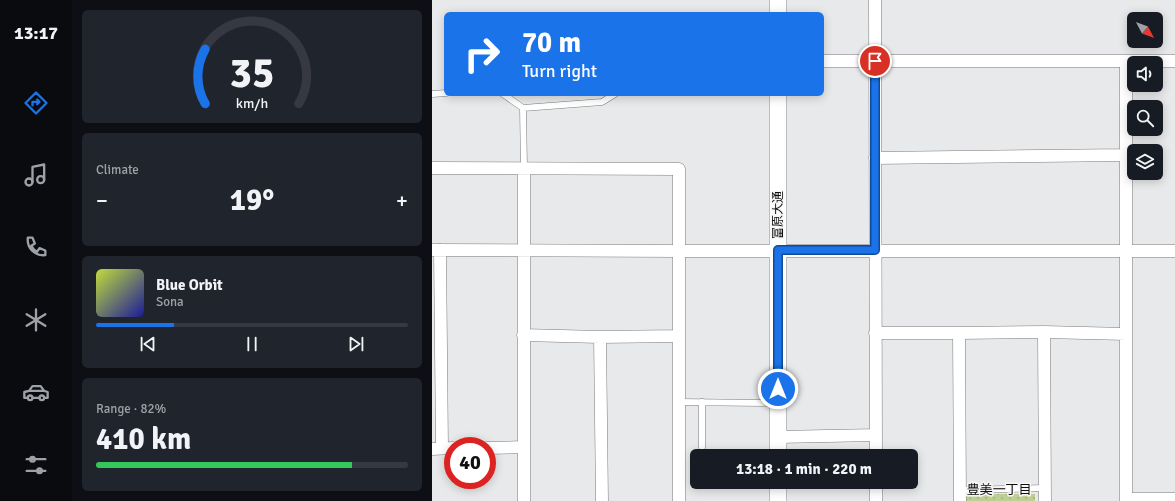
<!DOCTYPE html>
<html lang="en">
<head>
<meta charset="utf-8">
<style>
  body { margin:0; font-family:Signika,"Noto Sans JP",sans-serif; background:#20242c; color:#f1f3f6; height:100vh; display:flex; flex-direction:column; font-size:15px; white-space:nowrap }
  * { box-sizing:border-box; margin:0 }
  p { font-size:13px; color:#9ea1a6 }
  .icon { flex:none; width:22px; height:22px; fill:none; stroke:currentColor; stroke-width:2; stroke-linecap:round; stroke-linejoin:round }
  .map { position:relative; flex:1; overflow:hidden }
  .side { display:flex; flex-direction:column; gap:10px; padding:10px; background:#0d0f14; width:360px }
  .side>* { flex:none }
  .top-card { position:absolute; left:12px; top:12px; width:380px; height:84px; border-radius:6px; box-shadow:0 2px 10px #0003; background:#1a73e8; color:#fff; overflow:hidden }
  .needle { width:26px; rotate:131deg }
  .fabs { position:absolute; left:695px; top:12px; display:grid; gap:8px }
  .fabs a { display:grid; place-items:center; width:36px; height:36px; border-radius:6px; background:#171b24; box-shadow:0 2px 10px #0003; font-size:20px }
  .speed { position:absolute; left:12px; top:437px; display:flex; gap:8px; font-size:20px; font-weight:700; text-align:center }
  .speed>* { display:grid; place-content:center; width:52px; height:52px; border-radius:50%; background:#171b24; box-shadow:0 2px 10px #0003; line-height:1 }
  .speed .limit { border:6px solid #d22; background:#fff; color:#111 }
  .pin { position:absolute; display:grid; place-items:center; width:34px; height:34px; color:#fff; margin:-17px; border:2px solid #fff; border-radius:50%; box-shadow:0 1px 4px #0007 }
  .me { position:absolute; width:44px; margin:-22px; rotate:0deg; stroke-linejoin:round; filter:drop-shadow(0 0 3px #0008) }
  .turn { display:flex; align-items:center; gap:14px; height:84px; padding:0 12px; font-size:18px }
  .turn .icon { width:52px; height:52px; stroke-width:2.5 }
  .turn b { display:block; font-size:28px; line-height:34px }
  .big { font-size:30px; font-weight:700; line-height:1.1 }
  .side .widget { flex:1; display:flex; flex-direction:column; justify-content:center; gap:6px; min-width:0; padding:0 14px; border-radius:6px; background:#20242c }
  .side .dial { align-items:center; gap:0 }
  .dial svg { height:104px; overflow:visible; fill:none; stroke:#363941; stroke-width:7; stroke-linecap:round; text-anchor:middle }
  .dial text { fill:#f1f3f6; stroke:none }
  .song { display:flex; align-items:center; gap:12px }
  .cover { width:48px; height:48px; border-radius:6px; background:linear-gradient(135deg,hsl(70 70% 55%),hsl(240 70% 35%)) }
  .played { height:4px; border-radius:2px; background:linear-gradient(90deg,#1a73e8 25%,#363941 25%) }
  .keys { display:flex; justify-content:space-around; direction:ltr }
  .heat { display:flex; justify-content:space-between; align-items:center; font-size:22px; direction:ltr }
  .charge { height:6px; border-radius:3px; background:linear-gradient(90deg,#34c759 82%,#363941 0) }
  .trip { position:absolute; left:258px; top:449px; width:228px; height:40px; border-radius:6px; background:#171b24; box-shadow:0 2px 10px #0003; font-weight:700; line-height:40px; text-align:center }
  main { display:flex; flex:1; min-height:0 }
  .tabs { display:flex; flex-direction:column; width:72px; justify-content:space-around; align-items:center; background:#090b0e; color:#9ea1a6 }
  .tabs .icon { width:28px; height:28px }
  .tabs .selected { color:#1a73e8 }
  .tabs b { font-size:18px; color:#f1f3f6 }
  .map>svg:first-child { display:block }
  .grass { fill:url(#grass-dots) }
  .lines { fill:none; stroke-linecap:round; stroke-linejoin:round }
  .lane-casing { stroke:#7b7b7c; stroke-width:7 }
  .street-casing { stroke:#7b7b7c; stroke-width:13 }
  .secondary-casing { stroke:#7b7b7c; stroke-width:18 }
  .lane { stroke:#fff; stroke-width:6 }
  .street { stroke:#fff; stroke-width:12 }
  .secondary { stroke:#fff; stroke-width:17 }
  .route-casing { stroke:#114b97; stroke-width:10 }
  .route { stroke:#1a73e8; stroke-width:7 }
  .labels { text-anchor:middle; stroke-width:3; stroke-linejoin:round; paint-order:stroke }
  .street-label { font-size:12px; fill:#0e0e0e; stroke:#f6f6f7 }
  .neighbourhood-label { font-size:13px; fill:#0e0e0e; stroke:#f6f6f7 }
</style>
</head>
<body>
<main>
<nav class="tabs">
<b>13:17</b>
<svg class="icon selected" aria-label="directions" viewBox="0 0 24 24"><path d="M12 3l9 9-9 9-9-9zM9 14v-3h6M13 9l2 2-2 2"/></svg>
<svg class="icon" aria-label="music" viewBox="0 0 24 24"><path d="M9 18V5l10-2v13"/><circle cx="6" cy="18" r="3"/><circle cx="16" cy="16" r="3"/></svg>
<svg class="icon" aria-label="phone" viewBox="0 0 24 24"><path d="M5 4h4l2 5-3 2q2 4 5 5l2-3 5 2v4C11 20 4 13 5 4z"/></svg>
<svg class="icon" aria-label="climate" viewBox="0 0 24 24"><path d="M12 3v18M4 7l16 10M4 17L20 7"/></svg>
<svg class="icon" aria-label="car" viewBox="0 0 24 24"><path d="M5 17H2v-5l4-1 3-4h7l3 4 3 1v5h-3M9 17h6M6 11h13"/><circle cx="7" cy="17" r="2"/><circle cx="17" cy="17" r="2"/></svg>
<svg class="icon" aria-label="filters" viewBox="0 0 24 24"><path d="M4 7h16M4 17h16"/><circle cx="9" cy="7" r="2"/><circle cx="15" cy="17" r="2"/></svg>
</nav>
<section class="side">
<div class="widget dial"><svg viewBox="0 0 100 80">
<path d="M14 69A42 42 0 1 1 86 69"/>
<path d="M14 69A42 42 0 0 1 14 27" stroke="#1a73e8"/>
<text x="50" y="56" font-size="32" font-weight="700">35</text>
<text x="50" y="72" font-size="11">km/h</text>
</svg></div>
<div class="widget"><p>Climate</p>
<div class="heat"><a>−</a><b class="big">19°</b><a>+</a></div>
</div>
<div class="widget">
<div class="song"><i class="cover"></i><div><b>Blue Orbit</b><p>Sona</p></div></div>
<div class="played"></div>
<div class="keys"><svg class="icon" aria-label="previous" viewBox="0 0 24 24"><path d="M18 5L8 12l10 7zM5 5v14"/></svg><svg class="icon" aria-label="pause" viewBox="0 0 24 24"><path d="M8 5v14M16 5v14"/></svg><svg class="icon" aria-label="next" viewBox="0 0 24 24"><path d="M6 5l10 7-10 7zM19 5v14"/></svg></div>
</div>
<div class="widget"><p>Range · 82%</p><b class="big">410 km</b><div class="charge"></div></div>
</section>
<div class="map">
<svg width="743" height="501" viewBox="0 0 743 501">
  <defs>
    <pattern id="grass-dots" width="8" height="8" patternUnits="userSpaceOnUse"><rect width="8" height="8" fill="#bdcf92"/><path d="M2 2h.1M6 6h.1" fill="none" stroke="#a1b17d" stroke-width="1.8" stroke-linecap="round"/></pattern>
  </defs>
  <rect width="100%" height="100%" fill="#e8e9ea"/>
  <path class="grass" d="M 534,494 L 603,494 L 603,501 L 534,501 Z"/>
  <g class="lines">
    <defs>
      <path id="lane" d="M 0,94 L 14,93
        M 71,94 L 91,108
        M 92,168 L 91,108 L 170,102 L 183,94
        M 247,402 L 344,403
        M 270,447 L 270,402
        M 528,490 L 613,488"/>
      <path id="street" d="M 443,0 L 444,456
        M 390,61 L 743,61
        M 694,61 L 694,501
        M 443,158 L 694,155
        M 0,168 L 247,169 L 247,501
        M 92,168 L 92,501
        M 0,250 L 247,251 L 743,251
        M 8,250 L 10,448
        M 612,332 L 613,501
        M 443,333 L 527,333 L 612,332 L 694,334
        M 527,333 L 528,501
        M 91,335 L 168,337 L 247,336
        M 168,337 L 170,501
        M 346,437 L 444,435
        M 55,448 L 92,447
        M 0,449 L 21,448
        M 694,499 L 743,499
        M 444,501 L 444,482"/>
      <path id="secondary" d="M 346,14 L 346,0
        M 346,94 L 346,456
        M 346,482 L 346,501"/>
    </defs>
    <use href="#lane" class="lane-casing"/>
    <use href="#street" class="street-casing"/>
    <use href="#secondary" class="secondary-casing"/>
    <use href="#lane" class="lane"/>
    <use href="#street" class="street"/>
    <use href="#secondary" class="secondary"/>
  </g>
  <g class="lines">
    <defs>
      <path id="route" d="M 346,389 L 346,250 L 443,250 L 443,61"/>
    </defs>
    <use href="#route" class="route-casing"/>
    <use href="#route" class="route"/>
  </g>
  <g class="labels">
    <g class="street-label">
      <text transform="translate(346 215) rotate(-90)" y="4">富原大通</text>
    </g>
    <g class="neighbourhood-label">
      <text x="567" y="494">豊美一丁目</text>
    </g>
  </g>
</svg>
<div class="fabs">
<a><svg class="needle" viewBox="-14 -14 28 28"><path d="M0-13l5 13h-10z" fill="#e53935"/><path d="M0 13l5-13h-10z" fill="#9ea1a6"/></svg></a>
<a><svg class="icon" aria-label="sound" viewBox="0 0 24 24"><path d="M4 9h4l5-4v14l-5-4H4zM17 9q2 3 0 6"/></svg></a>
<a><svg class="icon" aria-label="search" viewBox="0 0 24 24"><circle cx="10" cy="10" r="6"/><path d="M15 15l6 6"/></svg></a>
<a><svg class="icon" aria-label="layers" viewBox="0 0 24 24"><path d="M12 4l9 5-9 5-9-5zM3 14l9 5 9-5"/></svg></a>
</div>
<div class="speed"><div class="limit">40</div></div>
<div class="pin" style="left:443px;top:61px;background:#d93025"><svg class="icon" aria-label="arrive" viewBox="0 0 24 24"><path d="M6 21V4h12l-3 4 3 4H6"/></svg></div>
<svg class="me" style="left:346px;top:389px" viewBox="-20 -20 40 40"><circle r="17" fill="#1a73e8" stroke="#fff" stroke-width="3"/><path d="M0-11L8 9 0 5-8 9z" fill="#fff"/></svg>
<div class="trip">13:18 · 1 min · 220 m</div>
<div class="top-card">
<div class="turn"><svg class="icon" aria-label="right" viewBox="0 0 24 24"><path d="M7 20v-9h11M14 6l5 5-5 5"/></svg><div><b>70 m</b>Turn right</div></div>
</div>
</div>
</main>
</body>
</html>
